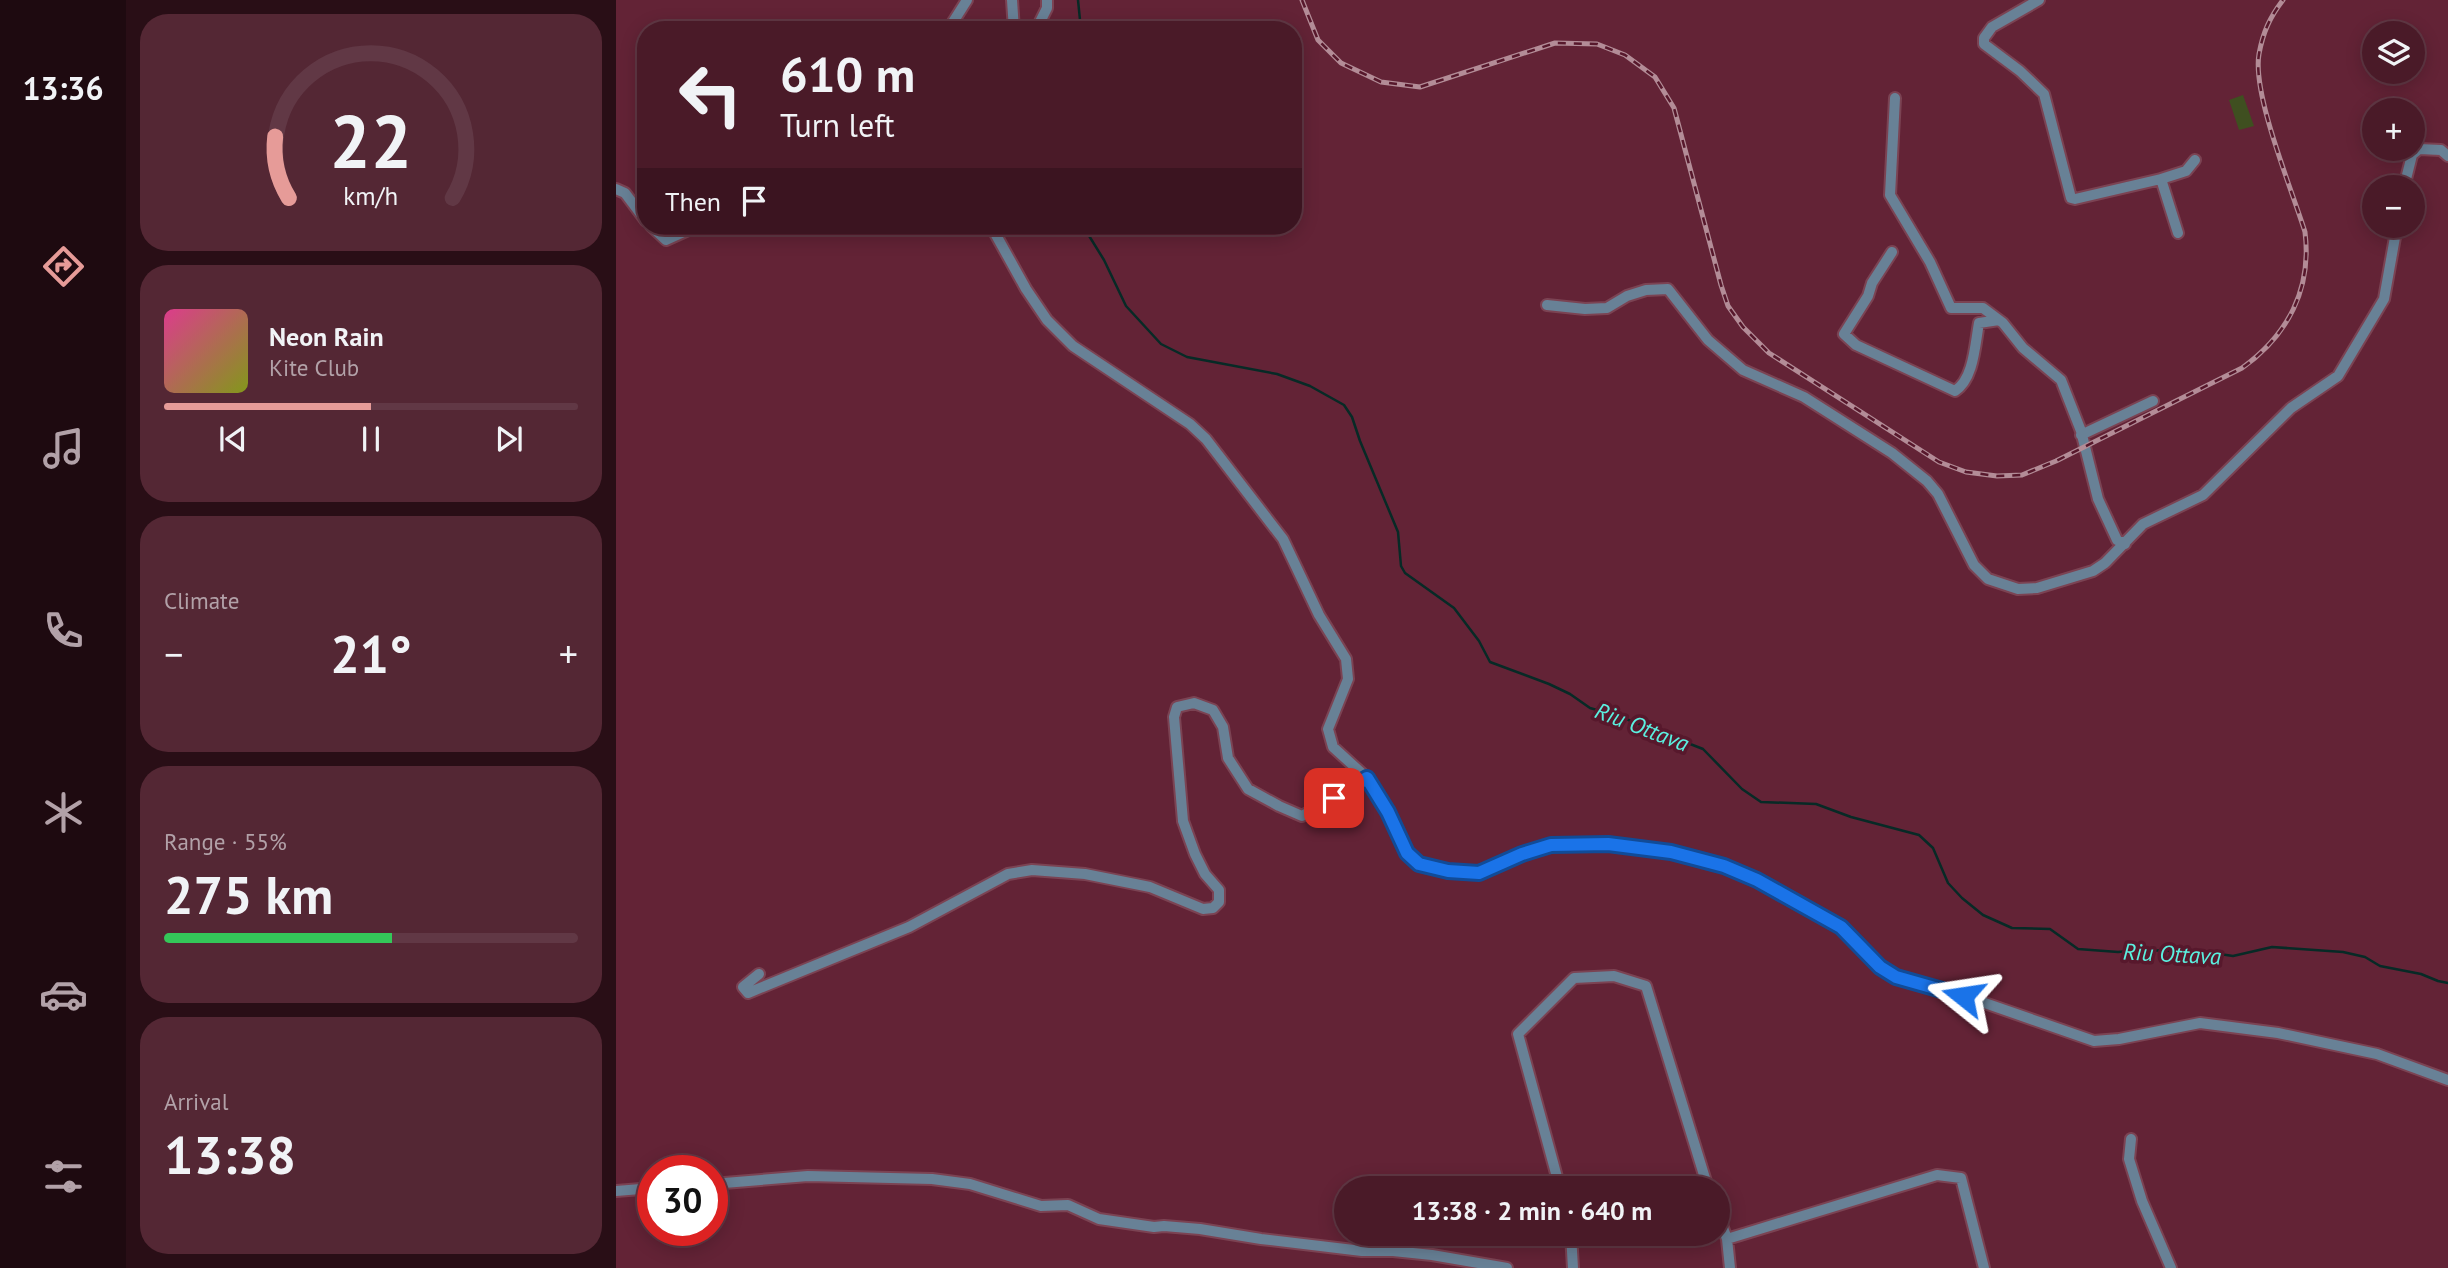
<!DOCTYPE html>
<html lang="en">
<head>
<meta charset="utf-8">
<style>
  body { margin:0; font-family:"PT Sans",sans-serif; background:#542734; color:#f1f3f6; height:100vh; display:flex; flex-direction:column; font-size:26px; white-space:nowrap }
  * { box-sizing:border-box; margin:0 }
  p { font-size:23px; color:#b2a1a8 }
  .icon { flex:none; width:38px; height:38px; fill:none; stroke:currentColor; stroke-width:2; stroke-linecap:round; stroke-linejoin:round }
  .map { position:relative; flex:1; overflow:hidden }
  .side { display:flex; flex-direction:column; gap:14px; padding:14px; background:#290e16; width:490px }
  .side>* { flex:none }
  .top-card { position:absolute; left:21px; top:21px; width:665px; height:214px; border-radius:28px; box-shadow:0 4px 18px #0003,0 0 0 2px #613845; background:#4a1a28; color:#f1f3f6; overflow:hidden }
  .fabs { position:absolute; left:1746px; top:21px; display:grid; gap:14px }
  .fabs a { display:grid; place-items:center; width:63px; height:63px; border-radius:50%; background:#4a1a28; box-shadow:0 4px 18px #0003,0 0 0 2px #613845; font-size:35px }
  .speed { position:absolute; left:21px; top:1155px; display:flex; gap:14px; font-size:35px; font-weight:700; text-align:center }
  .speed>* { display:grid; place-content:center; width:91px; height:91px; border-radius:50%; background:#4a1a28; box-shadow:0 4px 18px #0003,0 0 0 2px #613845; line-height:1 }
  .speed .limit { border:10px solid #d22; background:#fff; color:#111 }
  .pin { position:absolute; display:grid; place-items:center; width:60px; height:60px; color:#fff; margin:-30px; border-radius:14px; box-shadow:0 4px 10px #0006 }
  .me { position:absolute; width:77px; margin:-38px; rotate:285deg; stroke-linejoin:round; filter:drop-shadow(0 0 5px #0008) }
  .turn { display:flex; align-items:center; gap:24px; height:147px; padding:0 28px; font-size:32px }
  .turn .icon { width:91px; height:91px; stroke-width:2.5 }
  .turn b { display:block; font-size:49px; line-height:60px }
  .then { display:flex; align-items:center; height:66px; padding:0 28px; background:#0003; gap:14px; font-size:26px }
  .big { font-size:52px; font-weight:700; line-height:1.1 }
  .side .widget { flex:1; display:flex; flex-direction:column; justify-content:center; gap:10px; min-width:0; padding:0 24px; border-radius:28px; background:#542734 }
  .side .dial { align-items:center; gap:0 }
  .dial svg { height:182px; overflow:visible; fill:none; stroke:#613845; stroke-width:7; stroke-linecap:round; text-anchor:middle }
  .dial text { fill:#f1f3f6; stroke:none }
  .song { display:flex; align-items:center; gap:21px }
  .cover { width:84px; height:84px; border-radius:10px; background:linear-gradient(135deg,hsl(330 70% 55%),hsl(70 70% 35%)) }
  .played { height:7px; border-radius:4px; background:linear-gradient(90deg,#e69b98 50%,#613845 50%) }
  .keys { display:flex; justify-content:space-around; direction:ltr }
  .heat { display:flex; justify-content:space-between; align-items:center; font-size:38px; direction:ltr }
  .charge { height:10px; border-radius:5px; background:linear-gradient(90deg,#34c759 55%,#613845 0) }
  .trip { position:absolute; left:718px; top:1176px; width:396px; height:70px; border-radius:35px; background:#4a1a28; box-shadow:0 4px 18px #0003,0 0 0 2px #613845; font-weight:700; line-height:70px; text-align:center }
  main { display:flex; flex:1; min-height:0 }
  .menu { display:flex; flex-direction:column; width:126px; justify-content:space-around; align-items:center; background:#1e0a10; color:#b2a1a8 }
  .menu .icon { width:49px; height:49px }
  .menu .on { color:#e69b98 }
  .menu b { font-size:32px; color:#f1f3f6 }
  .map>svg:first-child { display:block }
  .pitch { fill:#3f4f20 }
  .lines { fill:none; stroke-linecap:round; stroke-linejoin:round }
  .stream { stroke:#072a26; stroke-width:2.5 }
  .minor-casing { stroke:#7b4353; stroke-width:14 }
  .minor { stroke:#688196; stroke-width:10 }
  .rail-casing { stroke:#b38c97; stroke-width:5 }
  .rail { stroke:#57182c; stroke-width:2.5; stroke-dasharray:8; stroke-linecap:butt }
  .route-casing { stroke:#114b97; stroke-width:18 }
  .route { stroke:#1a73e8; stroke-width:12 }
  .labels { text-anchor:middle; stroke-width:7; stroke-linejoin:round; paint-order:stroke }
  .water-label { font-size:23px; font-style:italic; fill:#5bf0e0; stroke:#57182c }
</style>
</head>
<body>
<main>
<nav class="menu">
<b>13:36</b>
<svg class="icon on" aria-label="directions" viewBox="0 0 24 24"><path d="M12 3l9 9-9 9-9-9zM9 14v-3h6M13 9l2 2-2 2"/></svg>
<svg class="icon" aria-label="music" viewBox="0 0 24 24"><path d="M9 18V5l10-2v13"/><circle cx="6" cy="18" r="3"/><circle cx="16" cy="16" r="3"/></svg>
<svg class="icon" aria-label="phone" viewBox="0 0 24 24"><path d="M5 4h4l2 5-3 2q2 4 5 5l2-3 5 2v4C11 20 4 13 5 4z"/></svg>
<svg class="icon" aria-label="climate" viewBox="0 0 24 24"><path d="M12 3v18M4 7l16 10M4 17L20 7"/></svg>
<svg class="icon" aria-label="car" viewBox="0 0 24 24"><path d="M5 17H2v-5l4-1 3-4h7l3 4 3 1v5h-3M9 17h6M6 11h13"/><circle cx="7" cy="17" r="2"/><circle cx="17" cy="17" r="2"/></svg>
<svg class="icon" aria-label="filters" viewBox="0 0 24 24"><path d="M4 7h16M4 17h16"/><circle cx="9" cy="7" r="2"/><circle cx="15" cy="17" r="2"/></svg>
</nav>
<section class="side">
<div class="widget dial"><svg viewBox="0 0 100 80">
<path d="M14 69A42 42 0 1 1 86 69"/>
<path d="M14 69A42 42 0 0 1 8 42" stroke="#e69b98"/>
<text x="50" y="56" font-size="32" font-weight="700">22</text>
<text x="50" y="72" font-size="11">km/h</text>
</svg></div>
<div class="widget">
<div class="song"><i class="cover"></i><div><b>Neon Rain</b><p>Kite Club</p></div></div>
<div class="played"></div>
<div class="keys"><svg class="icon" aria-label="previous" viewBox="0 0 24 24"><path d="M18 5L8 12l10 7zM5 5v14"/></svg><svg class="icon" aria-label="pause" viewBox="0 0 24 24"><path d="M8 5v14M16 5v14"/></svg><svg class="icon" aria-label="next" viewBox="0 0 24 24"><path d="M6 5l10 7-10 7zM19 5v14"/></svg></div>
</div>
<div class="widget"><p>Climate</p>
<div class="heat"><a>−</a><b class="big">21°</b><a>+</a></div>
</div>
<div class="widget"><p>Range · 55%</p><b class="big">275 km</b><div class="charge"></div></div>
<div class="widget"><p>Arrival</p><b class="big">13:38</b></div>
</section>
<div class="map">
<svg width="1832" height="1268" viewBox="0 0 1832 1268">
  <rect width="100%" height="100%" fill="#632336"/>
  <path class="pitch" d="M 1627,95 L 1638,126 L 1623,130 L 1613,100 Z"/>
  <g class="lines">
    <path class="stream" d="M 462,0 L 465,30
      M 467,226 L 488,260 L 510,306 L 545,344 L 571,357 L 661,374 L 694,386 L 728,405 L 736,417 L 744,441 L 782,532 L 785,566 L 789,573 L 838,608 L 863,641 L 874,662 L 933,684 L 954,694 L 974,708 L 1005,717 L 1087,749 L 1126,789 L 1145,802 L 1200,804 L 1235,817 L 1303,835 L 1317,848 L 1332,883 L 1346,898 L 1367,915 L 1396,928 L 1434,929 L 1462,949 L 1502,952 L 1526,950 L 1590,952 L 1617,956 L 1656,947 L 1727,952 L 1749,957 L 1764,966 L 1805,974 L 1822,981 L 1832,983"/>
    <defs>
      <path id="minor" d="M 396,0 L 398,30
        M 1423,0 L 1376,27 L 1368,38 L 1368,44 L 1404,71 L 1428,94 L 1455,198 L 1459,199 L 1545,179 L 1562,233
        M 332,30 L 351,0
        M 420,30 L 431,8 L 431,0
        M 1279,98 L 1274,195 L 1314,262 L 1335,308 L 1367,308 L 1383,320
        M 1545,179 L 1570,171 L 1579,160
        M 1788,187 L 1796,155 L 1803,149 L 1825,150 L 1832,156
        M 0,189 L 9,193 L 30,221
        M 35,226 L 50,240 L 81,226
        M 375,226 L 410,289 L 431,320 L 457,346 L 574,424 L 590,439 L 667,539 L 703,615 L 730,659 L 732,679 L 712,729 L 717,747 L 751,778 L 772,812 L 791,853 L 803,864 L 832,871 L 863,873 L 906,854 L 935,845 L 992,844 L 1055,852 L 1108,866 L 1141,880 L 1225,927 L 1264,967 L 1281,977 L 1363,1001 L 1478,1041 L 1503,1039 L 1584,1023 L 1662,1033 L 1761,1054 L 1832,1080
        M 1276,252 L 1256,283 L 1252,296 L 1228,334 L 1240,345 L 1339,391 C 1358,379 1359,344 1363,323 L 1383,320 L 1387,323 L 1407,348 L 1445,380 L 1465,431 L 1482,499 L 1501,540 L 1509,544
        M 931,305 L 969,309 L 991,308 L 1011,296 L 1030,290 L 1052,289 L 1092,340 L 1127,370 L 1188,397 L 1276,453 L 1311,481 L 1322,494 L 1358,565 L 1372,579 L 1402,589 L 1421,588 L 1477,571 L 1489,563 L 1527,524 L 1587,495 L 1675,408 L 1722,376 L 1768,299 L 1781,226
        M 1465,435 L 1537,401
        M 143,974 L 127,987 L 132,993 L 293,927 L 392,874 L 416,870 L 469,874 L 534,887 L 587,909 L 597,908 L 603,902 L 603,890 L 589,874 L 579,854 L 567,821 L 558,717 L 561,707 L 578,703 L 597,710 L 607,727 L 612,758 L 632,789 L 663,806 L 686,816 L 751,778
        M 1515,1139 L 1513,1159 L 1526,1201 L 1555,1268
        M 96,1184 L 192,1176 L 316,1179 L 354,1184 L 425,1206 L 452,1205 L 483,1219 L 538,1227 L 548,1226 L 584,1229 L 645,1239 L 746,1251 L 777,1251 L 816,1255 L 891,1268
        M 944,1188 L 902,1034 L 958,978 L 998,976 L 1030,986 L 1092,1188
        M 0,1191 L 37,1188
        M 1101,1211 L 1111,1239 L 1114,1268
        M 955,1234 L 957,1268
        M 1111,1239 L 1321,1175 L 1345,1178 L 1368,1268"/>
    </defs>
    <use href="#minor" class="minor-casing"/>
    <use href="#minor" class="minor"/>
    <defs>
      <path id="rail" d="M 686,0 L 702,40 L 725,63 L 765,82 L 804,87 L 939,43 L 981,44 L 1009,55 L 1039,77 L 1058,108 L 1105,285 L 1112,306 L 1127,327 L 1153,353 L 1323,462 L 1350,472 L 1381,476 L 1406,475 L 1440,461 L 1626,368 C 1672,335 1696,289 1689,232 C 1676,190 1636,94 1643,54 C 1647,32 1654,17 1667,0"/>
    </defs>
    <use href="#rail" class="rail-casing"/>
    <use href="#rail" class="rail"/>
  </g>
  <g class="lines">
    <defs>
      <path id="route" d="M 718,798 L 751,778 L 772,812 L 791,853 L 803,864 L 832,871 L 863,873 L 906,854 L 935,845 L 992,844 L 1055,852 L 1108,866 L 1141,880 L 1225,927 L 1264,967 L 1280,977 L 1347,996"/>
    </defs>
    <use href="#route" class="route-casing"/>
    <use href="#route" class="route"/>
  </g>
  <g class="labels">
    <g class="water-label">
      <text transform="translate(1026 727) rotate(21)" y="8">Riu Ottava</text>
      <text transform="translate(1556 954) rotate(3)" y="8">Riu Ottava</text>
    </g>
  </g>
</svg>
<div class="fabs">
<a><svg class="icon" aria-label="layers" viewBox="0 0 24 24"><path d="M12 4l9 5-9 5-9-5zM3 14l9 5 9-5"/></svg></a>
<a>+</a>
<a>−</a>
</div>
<div class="speed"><div class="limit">30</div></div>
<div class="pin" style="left:718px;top:798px;background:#d93025"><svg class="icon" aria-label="arrive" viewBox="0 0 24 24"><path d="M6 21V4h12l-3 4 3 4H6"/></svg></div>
<svg class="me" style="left:1347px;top:996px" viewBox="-20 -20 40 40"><path d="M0-17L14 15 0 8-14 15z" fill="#1a73e8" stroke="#fff" stroke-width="4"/></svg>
<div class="trip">13:38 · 2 min · 640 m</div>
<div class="top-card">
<div class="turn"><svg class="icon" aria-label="left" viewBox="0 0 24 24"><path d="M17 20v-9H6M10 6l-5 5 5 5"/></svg><div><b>610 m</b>Turn left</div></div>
<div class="then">Then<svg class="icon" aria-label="arrive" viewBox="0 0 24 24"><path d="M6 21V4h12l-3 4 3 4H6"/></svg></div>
</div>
</div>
</main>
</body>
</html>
